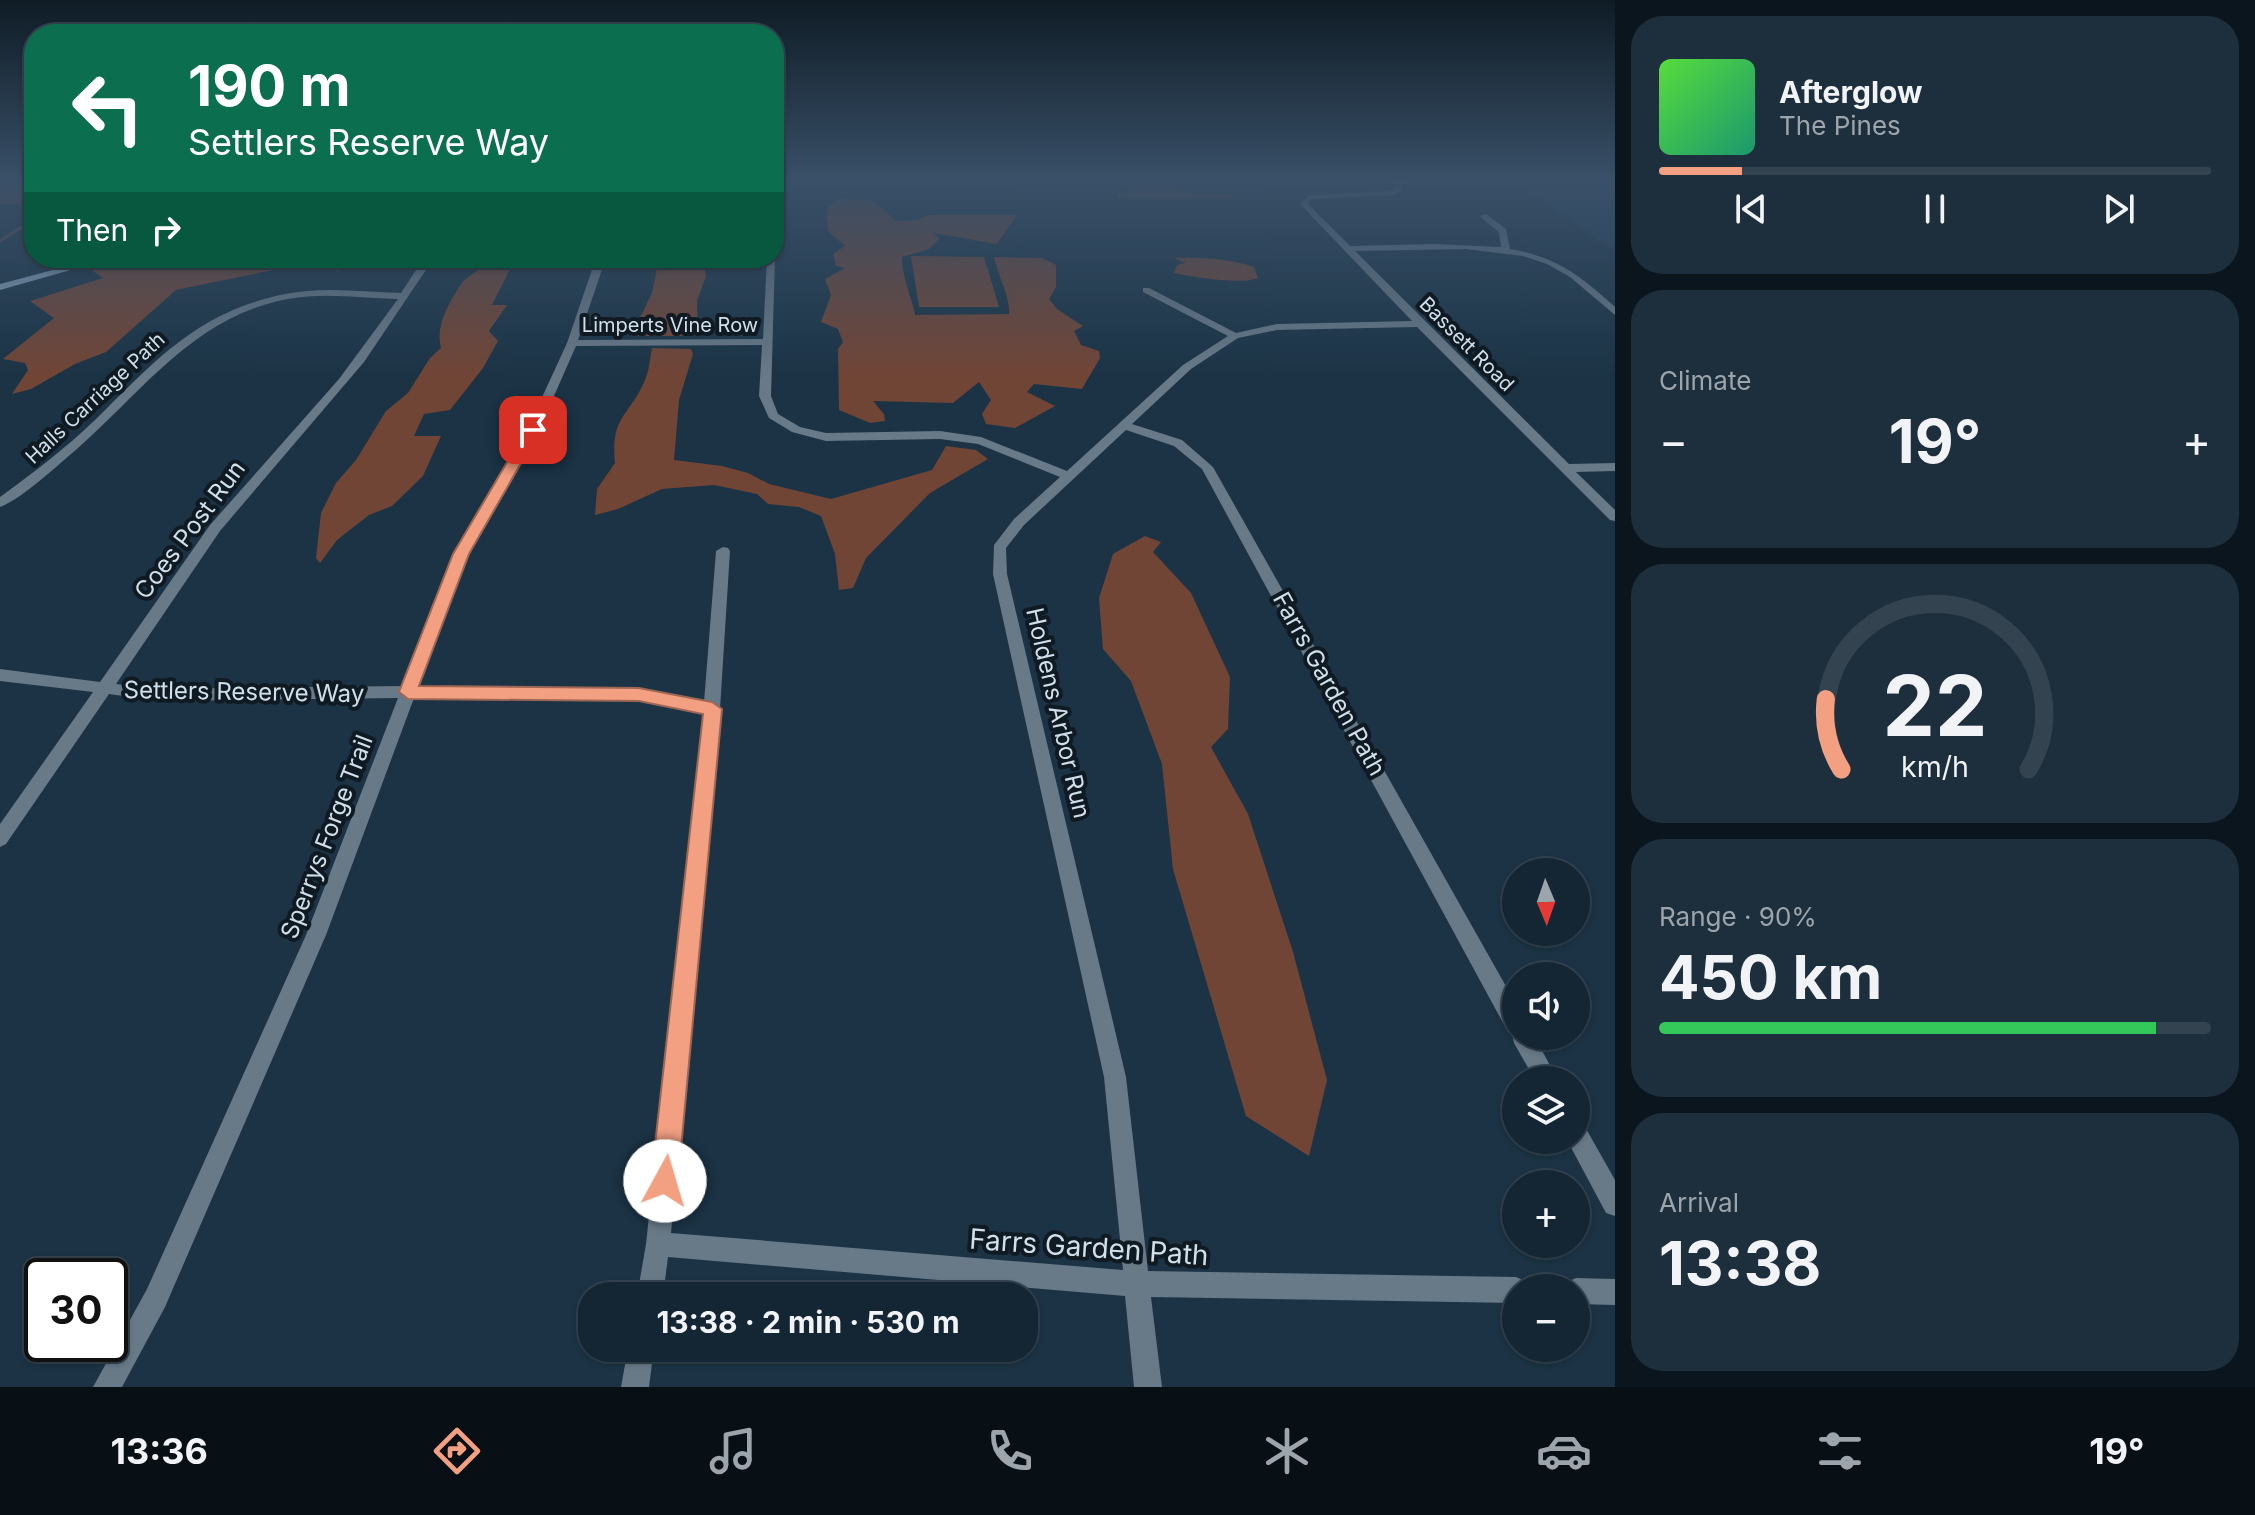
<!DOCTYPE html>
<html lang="en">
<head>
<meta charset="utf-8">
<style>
  body { margin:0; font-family:Inter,sans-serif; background:#1d2e3c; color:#f1f3f6; height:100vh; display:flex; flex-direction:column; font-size:30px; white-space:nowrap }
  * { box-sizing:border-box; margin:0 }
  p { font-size:26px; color:#9da5ac }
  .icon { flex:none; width:44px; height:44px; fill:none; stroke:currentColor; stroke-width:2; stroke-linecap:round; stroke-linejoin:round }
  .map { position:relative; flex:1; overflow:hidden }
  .sheet { display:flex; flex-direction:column; gap:16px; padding:16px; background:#0b151d; width:640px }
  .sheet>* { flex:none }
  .hud { position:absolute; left:24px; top:24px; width:760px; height:244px; border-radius:32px; box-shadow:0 2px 6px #0004,0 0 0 2px #33434f; background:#0b6e4f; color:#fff; overflow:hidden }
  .needle { width:52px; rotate:178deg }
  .buttons { position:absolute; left:1502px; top:858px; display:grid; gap:16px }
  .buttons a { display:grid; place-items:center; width:88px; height:88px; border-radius:50%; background:#142634; box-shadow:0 2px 6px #0004,0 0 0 2px #33434f; font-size:40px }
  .speed { position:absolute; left:24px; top:1258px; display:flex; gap:16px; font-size:40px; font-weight:700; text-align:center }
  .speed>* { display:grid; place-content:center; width:104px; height:104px; border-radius:50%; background:#142634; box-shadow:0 2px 6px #0004,0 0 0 2px #33434f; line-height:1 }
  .speed .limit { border:4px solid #111; border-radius:12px; background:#fff; color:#111 }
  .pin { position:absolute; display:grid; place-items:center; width:68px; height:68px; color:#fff; margin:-34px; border-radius:16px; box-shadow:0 4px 12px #0006 }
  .me { position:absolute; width:88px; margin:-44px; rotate:6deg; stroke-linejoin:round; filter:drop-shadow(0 0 6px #0008) }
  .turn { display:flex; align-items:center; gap:28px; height:168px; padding:0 32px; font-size:36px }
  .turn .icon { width:104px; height:104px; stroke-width:2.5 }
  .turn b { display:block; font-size:56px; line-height:68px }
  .then { display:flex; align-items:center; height:76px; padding:0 32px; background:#0003; gap:16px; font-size:30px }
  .big { font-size:60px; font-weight:700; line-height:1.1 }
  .sheet .tile { flex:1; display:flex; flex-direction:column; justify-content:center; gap:12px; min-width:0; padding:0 28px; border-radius:32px; background:#1d2e3c }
  .sheet .dial { align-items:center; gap:0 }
  .dial svg { height:208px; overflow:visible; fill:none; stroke:#33434f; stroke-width:7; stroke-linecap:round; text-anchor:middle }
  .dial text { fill:#f1f3f6; stroke:none }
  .song { display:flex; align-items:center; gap:24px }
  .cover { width:96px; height:96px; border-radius:12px; background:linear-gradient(135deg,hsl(110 70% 55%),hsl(160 70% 35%)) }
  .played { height:8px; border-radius:4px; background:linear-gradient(90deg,#f39f82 15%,#33434f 15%) }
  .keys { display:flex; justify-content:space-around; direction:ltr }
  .heat { display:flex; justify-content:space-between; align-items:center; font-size:44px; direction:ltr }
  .charge { height:12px; border-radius:6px; background:linear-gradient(90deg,#34c759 90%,#33434f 0) }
  .trip { position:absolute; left:578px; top:1282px; width:460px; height:80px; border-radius:32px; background:#142634; box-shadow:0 2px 6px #0004,0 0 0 2px #33434f; font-weight:700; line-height:80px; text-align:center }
  .menu { display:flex; height:128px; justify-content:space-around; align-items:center; background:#080f15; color:#9da5ac }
  .menu .icon { width:56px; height:56px }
  .menu .on { color:#f39f82 }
  .menu b { font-size:36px; color:#f1f3f6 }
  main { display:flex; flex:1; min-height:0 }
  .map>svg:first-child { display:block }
  .built { fill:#213e55 }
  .green { fill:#714536 }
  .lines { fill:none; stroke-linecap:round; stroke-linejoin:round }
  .stream { stroke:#604946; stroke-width:3 }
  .minor { fill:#687987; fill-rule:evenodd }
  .secondary { fill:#86a2b9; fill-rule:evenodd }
  .route { fill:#f39f82; stroke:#9e6754; stroke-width:2 }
  .labels { text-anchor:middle; stroke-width:8; stroke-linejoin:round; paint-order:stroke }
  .far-street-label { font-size:20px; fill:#d1dfeb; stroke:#0f1a22 }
  .street-label { font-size:24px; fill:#d1dfeb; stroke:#0f1a22 }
  .near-street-label { font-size:28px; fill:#d1dfeb; stroke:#0f1a22 }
</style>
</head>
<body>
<main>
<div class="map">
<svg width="1615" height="1387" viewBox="0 0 1615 1387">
  <rect width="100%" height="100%" fill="#1b3345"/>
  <path class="built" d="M 1515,182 L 1615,182 L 1615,251 Z"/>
  <path class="green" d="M 0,182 L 34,182 L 34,203 L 0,204 Z
    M 1124,182 L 1169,182 C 1182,198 1211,193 1230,194 L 1234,199 L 1119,198 L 1118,194 L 1130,192 Z
    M 841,199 L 873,200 L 896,221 L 917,220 L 929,215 L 1017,215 L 997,244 L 934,233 L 939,239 L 929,249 L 902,257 C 902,277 911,295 915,315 L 1009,314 C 1010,295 998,277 994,257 L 1042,258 L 1056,265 L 1056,287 L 1049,299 L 1057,309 L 1083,326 L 1074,331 L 1081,345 L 1099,351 L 1100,358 L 1082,389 L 1034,384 L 1027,392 L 1055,406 L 1015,428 L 986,424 L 982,414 L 991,400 L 979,382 L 953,403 L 873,401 L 884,414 L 885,421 L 870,423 L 839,410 L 838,349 L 843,342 L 838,329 L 821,322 L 831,295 L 825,279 L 845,268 L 836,266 L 833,254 L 845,246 L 828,231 L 827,208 Z
    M 911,256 L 984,257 L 999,307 L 919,307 Z
    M 117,258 L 342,258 L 352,265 L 337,271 L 312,262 L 176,290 L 106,352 L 75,364 L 31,389 L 12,394 L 28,370 L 25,363 L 3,359 L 54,318 L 30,301 L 103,278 L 90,269 Z
    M 484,258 L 528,259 L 510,269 L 492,305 L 507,305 L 489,331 L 498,341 L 483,368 L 450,410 L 424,414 L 414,436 L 441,436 L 423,476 L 392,506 L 369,515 L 337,540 L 320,563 L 316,558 L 321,513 L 336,483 L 356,460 L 386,411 L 408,393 L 430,358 L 441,348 C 435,325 449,303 461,284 C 467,276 478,272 485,263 Z
    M 659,258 L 704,258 L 706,276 L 697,301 L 698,336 L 631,336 L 652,293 Z
    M 1174,258 C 1201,257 1228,258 1254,267 L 1258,278 C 1241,285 1193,277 1174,273 L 1177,265 L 1186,263 Z
    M 652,348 L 691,349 L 693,354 L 679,400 L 674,460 L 722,466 L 748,473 L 769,484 L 831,499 L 932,470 L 946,446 L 976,450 L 988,459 L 930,493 L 866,558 L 853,588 L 839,590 L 835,554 L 821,516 L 799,507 L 768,504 L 757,494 L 714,485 L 662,489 L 618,509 L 595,515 L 597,489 L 615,463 C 610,416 630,416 645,380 C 649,371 650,359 652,348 Z
    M 1145,536 L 1161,542 L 1153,552 L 1191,593 L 1230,677 L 1228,729 L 1211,747 L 1248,814 L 1293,952 L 1327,1080 L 1309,1156 L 1246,1116 L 1173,869 L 1162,764 L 1131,681 L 1103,649 L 1099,598 L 1113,554 Z"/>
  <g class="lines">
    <path class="stream" d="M 0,197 L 34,197
      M 0,241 L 34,219"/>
    <path class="minor" d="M 774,182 L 779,182 L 778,196 L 774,198 Z
      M 1393,182 L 1401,182 L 1402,190 L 1394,195 L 1311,199 L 1308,204 L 1350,246 L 1434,244 L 1501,247 L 1499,232 L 1479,216 L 1486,214 L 1506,229 L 1510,249 C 1557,257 1581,276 1615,307 L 1615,315 L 1570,277 L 1547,264 L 1523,256 L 1465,249 L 1355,251 L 1569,464 L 1615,463 L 1615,471 L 1576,472 L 1615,510 L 1615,521 L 1610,520 L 1417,327 L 1277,330 L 1238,338 L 1191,369 L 1132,424 L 1182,440 L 1213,467 L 1516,1004 L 1516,1036 L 1534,1036 L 1558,1080 L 1535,1080 L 1514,1043 L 1512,1034 L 1508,1032 L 1202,469 L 1174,446 L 1126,430 L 1024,525 L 1006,548 L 1007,574 L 1126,1077 L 1148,1271 L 1516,1277 L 1525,1281 L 1528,1288 L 1516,1288 L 1516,1303 L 1151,1297 L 1162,1387 L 1134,1387 L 1125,1296 L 668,1257 L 663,1296 L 637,1296 L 646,1244 L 703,713 L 639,701 L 414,698 L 326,935 L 165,1307 L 122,1387 L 93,1387 L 147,1289 L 306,935 L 398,698 L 160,701 L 109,694 L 6,844 L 0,847 L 0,824 L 93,692 L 0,681 L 0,669 L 100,682 L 210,525 L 339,379 L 398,299 C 361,298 324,292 288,299 C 195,316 144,390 78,448 C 59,464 22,499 0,507 L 0,497 C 33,473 66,448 95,420 C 156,360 197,312 285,294 C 323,286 363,292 401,293 L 424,258 L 434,258 L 364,362 L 220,531 L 116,684 L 160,689 L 403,686 L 454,554 L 527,430 L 567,343 L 596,258 L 606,258 L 578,340 L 763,339 L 767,258 L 775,256 L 771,396 L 778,414 L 800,427 L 826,433 L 940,431 L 981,437 L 1067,471 L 1183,365 L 1228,336 L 1143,292 L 1143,288 L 1149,288 L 1236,333 L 1277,324 L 1412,321 L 1300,204 L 1309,195 L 1390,191 L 1394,189 ZM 762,345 L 759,396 L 769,418 L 792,432 L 826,441 L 940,439 L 978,444 L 1060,477 L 1014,519 L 994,545 L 993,574 L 1104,1077 L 1123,1270 L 671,1233 L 720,709 L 730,551 L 728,548 L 723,547 L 716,551 L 704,702 L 639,689 L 419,686 L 468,554 L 539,430 L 576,346 Z
      M 1576,1121 L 1584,1125 L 1615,1180 L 1615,1216 L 1606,1213 L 1567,1140 L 1576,1140 Z
      M 1576,1278 L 1615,1279 L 1615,1305 L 1576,1304 L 1576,1288 L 1564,1288 L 1567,1282 Z
      M 628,1348 L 654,1348 L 649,1387 L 621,1387 Z"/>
    <path class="secondary" d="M 98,258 L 113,258 L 0,290 L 0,284 Z"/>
  </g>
  <linearGradient id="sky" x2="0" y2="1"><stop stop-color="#0f1c26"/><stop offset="0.48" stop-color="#395068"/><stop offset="1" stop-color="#395068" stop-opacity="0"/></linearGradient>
  <rect width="1615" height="376" fill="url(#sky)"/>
  <path class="route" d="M 533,426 L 540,430 L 469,554 L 419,686 L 639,688 L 712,702 L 722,709 L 678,1181 L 674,1191 L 665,1195 L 655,1191 L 651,1181 L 703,714 L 639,701 L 408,699 L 399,692 L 453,554 L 526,430 Z"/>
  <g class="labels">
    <g class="far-street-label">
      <text x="670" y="332">Limperts Vine Row</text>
      <text transform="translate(1467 344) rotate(45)" y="7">Bassett Road</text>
      <text transform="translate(95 398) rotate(-43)" y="7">Halls Carriage Path</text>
    </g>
    <g class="street-label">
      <text transform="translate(190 530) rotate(-53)" y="8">Coes Post Run</text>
      <text transform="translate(1329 684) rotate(61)" y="8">Farrs Garden Path</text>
      <text transform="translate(244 692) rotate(1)" y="8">Settlers Reserve Way</text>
      <text transform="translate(1058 713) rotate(77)" y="8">Holdens Arbor Run</text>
      <text transform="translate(327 837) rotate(-69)" y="8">Sperrys Forge Trail</text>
    </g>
    <g class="near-street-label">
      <text transform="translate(1089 1247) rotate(4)" y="10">Farrs Garden Path</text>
    </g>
  </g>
</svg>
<div class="buttons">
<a><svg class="needle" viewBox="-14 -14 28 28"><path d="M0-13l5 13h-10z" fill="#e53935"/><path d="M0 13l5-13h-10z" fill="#9da5ac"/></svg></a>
<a><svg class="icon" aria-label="sound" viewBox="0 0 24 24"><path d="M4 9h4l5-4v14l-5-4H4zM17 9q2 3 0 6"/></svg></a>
<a><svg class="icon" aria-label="layers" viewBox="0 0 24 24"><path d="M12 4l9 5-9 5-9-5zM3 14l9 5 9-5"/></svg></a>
<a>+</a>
<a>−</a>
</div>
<div class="speed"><div class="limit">30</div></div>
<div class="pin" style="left:533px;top:430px;background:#d93025"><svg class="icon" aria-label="arrive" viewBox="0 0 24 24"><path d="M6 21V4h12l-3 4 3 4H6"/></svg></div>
<svg class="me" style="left:665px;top:1181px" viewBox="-20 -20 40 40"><circle r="19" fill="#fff"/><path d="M0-13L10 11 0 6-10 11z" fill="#f39f82"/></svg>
<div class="trip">13:38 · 2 min · 530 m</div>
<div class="hud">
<div class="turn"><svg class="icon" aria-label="left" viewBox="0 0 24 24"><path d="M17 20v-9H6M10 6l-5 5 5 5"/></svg><div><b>190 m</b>Settlers Reserve Way</div></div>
<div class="then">Then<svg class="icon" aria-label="right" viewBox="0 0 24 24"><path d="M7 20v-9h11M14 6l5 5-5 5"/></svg></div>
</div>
</div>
<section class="sheet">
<div class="tile">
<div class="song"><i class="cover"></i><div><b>Afterglow</b><p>The Pines</p></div></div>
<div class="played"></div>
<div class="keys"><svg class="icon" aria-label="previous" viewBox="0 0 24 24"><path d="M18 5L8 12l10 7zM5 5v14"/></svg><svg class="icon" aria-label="pause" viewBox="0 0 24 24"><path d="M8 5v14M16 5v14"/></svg><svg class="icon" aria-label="next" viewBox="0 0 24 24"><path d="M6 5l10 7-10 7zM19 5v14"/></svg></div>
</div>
<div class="tile"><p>Climate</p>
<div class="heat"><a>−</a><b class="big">19°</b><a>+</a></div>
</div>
<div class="tile dial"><svg viewBox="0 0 100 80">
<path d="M14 69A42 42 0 1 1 86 69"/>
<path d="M14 69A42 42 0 0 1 8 42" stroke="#f39f82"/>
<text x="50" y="56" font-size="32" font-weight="700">22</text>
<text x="50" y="72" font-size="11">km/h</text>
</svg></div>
<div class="tile"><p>Range · 90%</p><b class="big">450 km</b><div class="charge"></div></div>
<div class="tile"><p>Arrival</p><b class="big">13:38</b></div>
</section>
</main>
<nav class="menu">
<b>13:36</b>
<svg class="icon on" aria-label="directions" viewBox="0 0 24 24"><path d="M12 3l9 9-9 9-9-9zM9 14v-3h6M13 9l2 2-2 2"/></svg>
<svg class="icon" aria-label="music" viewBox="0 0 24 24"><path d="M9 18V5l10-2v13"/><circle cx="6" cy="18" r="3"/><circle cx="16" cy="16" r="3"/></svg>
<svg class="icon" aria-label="phone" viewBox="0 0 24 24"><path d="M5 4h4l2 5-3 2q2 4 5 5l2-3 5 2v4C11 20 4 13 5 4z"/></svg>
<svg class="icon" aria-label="climate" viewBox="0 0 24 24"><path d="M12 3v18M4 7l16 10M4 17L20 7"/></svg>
<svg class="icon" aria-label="car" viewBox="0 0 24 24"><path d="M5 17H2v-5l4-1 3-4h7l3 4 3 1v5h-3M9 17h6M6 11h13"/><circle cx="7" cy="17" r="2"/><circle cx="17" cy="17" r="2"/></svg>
<svg class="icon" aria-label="filters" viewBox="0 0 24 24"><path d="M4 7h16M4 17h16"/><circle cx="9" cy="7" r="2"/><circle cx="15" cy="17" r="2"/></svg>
<b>19°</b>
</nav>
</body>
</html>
